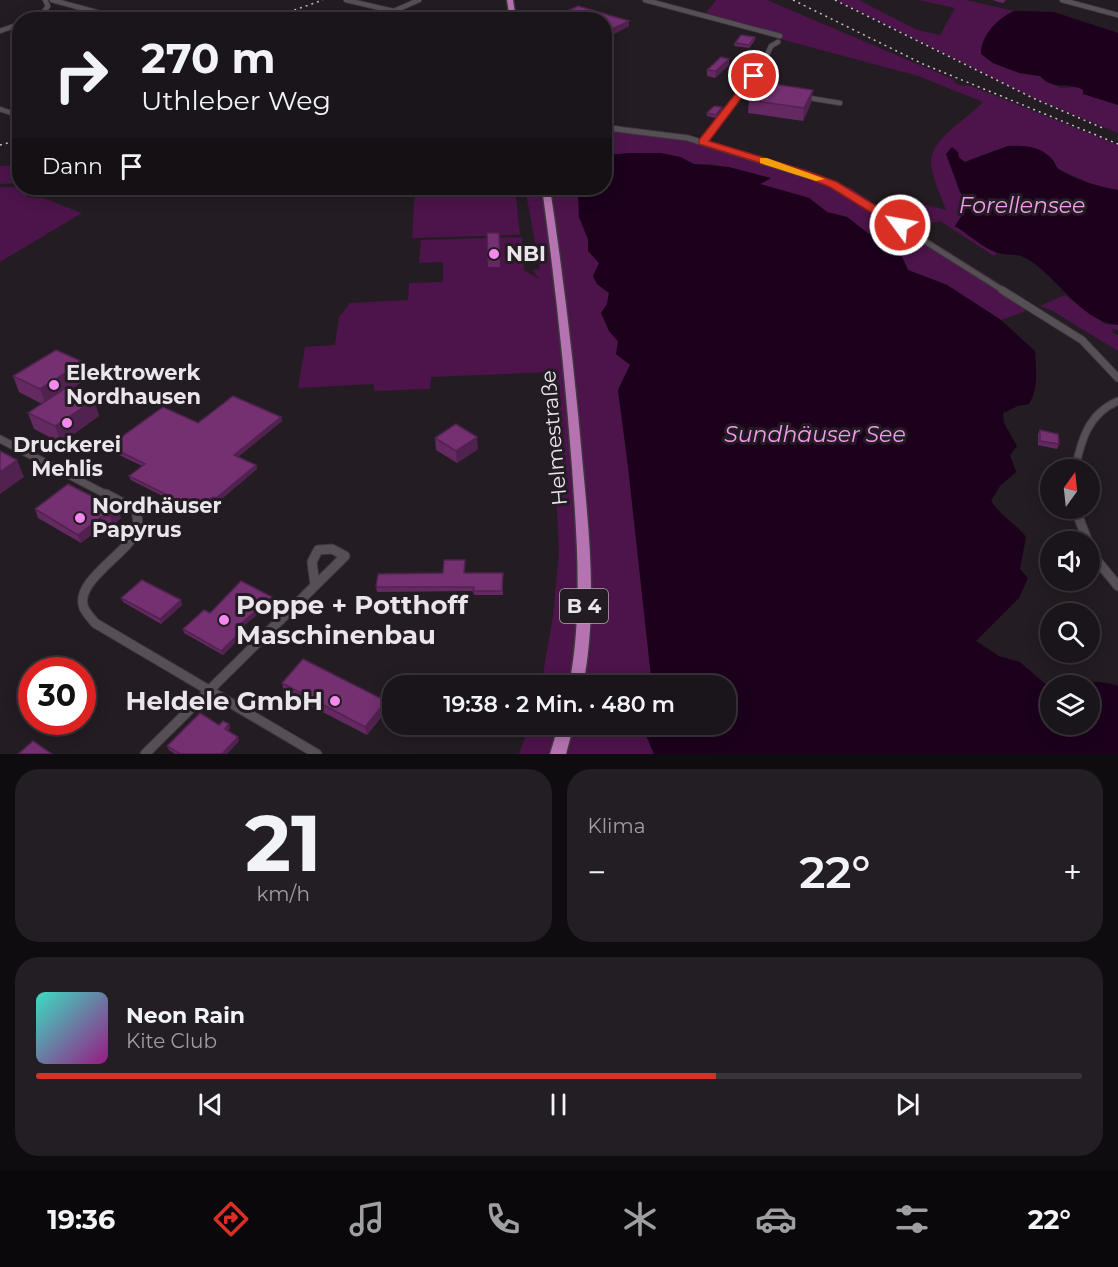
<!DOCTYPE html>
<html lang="de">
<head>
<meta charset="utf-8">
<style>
  body { margin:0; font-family:Montserrat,sans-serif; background:#231e23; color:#f1f3f6; height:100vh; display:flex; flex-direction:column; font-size:22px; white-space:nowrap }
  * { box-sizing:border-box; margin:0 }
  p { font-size:20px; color:#9f9fa2 }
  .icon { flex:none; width:33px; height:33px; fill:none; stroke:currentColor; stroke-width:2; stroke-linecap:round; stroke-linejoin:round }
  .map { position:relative; height:754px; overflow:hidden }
  .drawer { display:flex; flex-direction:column; gap:15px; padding:15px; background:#0e0c0e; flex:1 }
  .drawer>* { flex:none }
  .banner { position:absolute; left:12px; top:12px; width:600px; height:183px; border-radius:24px; box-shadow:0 3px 15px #0003,0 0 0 2px #383439; background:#1a151a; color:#f1f3f6; overflow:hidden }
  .needle { width:39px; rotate:15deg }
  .controls { position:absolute; left:1040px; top:459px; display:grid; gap:12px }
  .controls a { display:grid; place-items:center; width:60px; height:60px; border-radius:50%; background:#1a151a; box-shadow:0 3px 15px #0003,0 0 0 2px #383439; font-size:30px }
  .speed { position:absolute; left:18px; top:657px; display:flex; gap:12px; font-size:30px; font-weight:700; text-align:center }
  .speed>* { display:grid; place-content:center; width:78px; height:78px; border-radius:50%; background:#1a151a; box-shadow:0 3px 15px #0003,0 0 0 2px #383439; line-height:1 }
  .speed .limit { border:9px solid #d22; background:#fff; color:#111 }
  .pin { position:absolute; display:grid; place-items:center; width:51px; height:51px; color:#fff; margin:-26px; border:3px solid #fff; border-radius:50%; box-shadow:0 2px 6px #0007 }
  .me { position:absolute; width:66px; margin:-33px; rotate:302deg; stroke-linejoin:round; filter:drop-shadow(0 0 4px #0008) }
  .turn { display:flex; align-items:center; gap:21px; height:126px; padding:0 30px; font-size:27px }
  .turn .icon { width:78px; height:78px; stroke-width:2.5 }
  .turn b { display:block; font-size:42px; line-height:51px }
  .then { display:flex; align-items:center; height:57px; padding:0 30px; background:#0003; gap:12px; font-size:22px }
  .big { font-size:45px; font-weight:600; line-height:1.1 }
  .drawer .card { flex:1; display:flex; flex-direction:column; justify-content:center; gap:9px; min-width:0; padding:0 21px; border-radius:24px; background:#231e23 }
  .drawer .dial { align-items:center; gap:0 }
  .dial b { font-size:78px; line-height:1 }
  .song { display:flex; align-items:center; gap:18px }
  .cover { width:72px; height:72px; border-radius:9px; background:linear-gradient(135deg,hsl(170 70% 55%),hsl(310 70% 35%)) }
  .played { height:6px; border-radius:3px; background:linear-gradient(90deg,#d93025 65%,#383439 65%) }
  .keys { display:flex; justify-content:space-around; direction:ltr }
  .heat { display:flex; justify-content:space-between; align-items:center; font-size:33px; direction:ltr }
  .drawer .tiles { flex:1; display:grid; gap:15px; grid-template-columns:1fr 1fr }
  .card:last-child { grid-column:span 2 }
  .trip { position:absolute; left:382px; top:675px; width:354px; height:60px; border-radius:24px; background:#1a151a; box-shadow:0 3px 15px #0003,0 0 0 2px #383439; font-weight:600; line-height:60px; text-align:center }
  .dock { display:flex; height:96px; justify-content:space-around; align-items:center; background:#0a080a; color:#9f9fa2 }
  .dock .icon { width:42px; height:42px }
  .dock .on { color:#d93025 }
  .dock b { font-size:27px; color:#f1f3f6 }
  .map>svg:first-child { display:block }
  .green { fill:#4c144a }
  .water { fill:#1c001c }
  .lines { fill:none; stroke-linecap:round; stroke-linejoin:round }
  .minor-far3-casing { stroke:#3d373c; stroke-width:6 }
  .minor-far2-casing { stroke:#3d373c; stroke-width:7 }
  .minor-far1-casing { stroke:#3d373c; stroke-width:9 }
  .minor-casing { stroke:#3d373c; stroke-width:11 }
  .primary-casing { stroke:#3d373c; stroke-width:3 }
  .minor-far3 { stroke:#574f56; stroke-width:4.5 }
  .minor-far2 { stroke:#574f56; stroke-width:5 }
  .minor-far1 { stroke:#574f56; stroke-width:7 }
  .minor { stroke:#574f56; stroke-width:9 }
  .primary { fill:#b573b1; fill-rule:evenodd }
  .rail { stroke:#c6c1c6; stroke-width:1.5; stroke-dasharray:2 4; stroke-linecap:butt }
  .wall { fill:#642961 }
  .shaded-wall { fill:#51224f }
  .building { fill:#743071; stroke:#51224f; stroke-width:1.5 }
  .route { fill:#d93025; stroke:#8d1f18; stroke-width:1.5 }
  .slow { fill:#f59e0b }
  .poi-dot { fill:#f589ef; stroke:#231c22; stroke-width:2 }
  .labels { text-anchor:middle; stroke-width:6; stroke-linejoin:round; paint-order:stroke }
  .shield { fill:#231c22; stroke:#aea9ae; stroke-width:1.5 }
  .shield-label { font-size:20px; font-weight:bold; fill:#eae5ea }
  .poi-label { font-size:21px; font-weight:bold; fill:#eae5ea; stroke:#231c22; text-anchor:start }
  .street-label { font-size:21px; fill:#eae5ea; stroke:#231c22 }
  .water-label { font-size:22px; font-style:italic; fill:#f799f1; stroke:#231c22 }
  .near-poi-label { font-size:26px; font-weight:bold; fill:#eae5ea; stroke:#231c22; text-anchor:start }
</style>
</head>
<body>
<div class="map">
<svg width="1118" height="754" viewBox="0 0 1118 754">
  <rect width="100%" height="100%" fill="#231c22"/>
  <path class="green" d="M 716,0 L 767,0 L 955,80 L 953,82 L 963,86 L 968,85 L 1118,145 L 1118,190 L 1096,186 L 1056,168 L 995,150 L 965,162 L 959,157 L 960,192 L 970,203 L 955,226 L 997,253 L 994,256 L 940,221 L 911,228 L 1037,307 L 1001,320 L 947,285 L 908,270 L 898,248 L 869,234 L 847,217 L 827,212 L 809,198 L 759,184 L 770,179 L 712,164 L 693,164 L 680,157 L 630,153 L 605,156 L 605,125 L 677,134 L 811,173 L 851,188 L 893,217 L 919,203 L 946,210 C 941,197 935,183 932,170 C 924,141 966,121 983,102 L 918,76 L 769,36 L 773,32 L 705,14 Z
    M 837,0 L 859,0 L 917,30 L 940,35 L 955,8 L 918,0 L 966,0 L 1014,11 C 998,19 981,35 981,54 L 993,63 L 1019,73 L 1040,76 L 1060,88 L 1077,87 L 1118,105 L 1118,133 L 1036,99 Z
    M 19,165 L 19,183 L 0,184 L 0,166 Z
    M 0,187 L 18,187 L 23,189 L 27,197 L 43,198 L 82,213 L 0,262 Z
    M 415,188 L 515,188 L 520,235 L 412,238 Z
    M 525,188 L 578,188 L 579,217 L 588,239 L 589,251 L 599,263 L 597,284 L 609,293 L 607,304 L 609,331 L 618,341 L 630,365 L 618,390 L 628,466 L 652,685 L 541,685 L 553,616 L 559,552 L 550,372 L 431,377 L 430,389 L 374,391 L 374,384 L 298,388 L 305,347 L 335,345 L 339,317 L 350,303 L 408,300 L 409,283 L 443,282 L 443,262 L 419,263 L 421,240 L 522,237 L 524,270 L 539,279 L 532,270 L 540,269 Z
    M 1065,295 L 1105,324 L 1118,325 L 1118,330 L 1112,329 L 1113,331 L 1111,332 L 1118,335 L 1118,351 L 1051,310 L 1040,306 Z
    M 530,724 L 647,725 L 646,735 L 654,754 L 519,754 Z"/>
  <path class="water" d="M 1014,11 L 1054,12 L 1118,33 L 1118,105 L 1083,94 L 1083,90 C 1068,81 1052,91 1040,76 L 1019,73 L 993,63 L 981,54 C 981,35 998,18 1014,11 Z
    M 1008,146 C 1023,145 1041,146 1052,159 C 1056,163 1055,167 1060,170 C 1078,181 1097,186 1118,190 L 1118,325 C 1077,321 1055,270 1021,256 C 1014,254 1005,255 998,253 C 984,249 968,234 955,226 L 970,203 L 960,192 L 946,154 L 952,147 L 958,152 L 959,158 L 965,162 Z
    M 630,153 L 661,153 L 680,157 L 694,164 L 729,167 L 771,178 L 760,184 L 809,198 L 827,212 L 847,217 L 869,234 L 898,248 L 908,270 L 947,285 L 1001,320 L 1035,351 C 1036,370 1039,387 1029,404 L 1018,406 L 1003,413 L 1004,423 L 1017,446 L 1010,455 L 1016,472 L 1000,486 L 991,501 C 1001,516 1015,523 1026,537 L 1020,569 L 1028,578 L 1019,598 L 976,641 L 999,656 L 1020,662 L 1050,688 L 1050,724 L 1089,724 L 1089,686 L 1067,685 C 1084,681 1102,680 1118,686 L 1118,754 L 654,754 L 646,735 L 647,725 L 726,724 L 726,686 L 652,685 L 628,466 L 618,390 L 630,365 L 616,354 L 618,341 L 609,331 L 601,313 L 607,304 L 609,293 L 597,284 L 593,276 L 599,263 L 588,251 L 588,239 L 579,217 L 578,188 L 604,188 L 605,155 Z"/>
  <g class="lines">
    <defs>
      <path id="minor-far3" d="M 52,0 L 111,16 L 114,20
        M 346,0 L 432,20
        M 645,0 L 780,36
        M 1062,0 L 1118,15
        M 394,11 L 419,0
        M 31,20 L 43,13 L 48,6 L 45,0
        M 0,31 L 20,24
        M 803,97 L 840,103
        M 0,109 L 20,116
        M 604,127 L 620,129
        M 713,129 L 763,64 L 771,46 L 778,42"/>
      <path id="minor-far2" d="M 608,128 L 688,138 L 834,184 L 1004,291
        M 703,142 L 714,128"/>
      <path id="minor-far1" d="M 1002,290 L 1082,340 L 1118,378
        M 0,439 L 109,496
        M 1075,470 C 1081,440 1088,414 1118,401"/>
      <path id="minor" d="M 106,494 L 136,510 C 137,516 139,523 137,529 C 129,554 73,581 84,608 C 86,613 92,619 95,623 L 317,754
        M 1075,508 L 1088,542
        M 1089,544 L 1094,557 L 1118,586
        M 145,754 L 345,556 L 332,549 L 318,550 L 312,562 L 315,585"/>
      <path id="primary" d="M 507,0 L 513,0 L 516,20 L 510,20 Z
        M 542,188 L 550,188 C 564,281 575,374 583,468 C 590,541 597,613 583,686 L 569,686 C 583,613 577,541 572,468 C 565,374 555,281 542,188 Z
        M 559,724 L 574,724 L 566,754 L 550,754 Z"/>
    </defs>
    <use href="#minor-far3" class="minor-far3-casing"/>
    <use href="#minor-far2" class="minor-far2-casing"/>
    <use href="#minor-far1" class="minor-far1-casing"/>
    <use href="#minor" class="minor-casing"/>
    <use href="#primary" class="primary-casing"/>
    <use href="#minor-far3" class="minor-far3"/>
    <use href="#minor-far2" class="minor-far2"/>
    <use href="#minor-far1" class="minor-far1"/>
    <use href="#minor" class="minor"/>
    <use href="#primary" class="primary"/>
    <path class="rail" d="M 793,0 L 923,64 L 1118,144
      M 835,0 L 1037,100 L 1105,129
      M 266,20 L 323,0
      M 0,145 L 20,140"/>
  </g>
  <path class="wall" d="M 992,0 L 1006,0 L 1003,3 Z
    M 565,12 L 629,21 L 629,26 L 612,35 L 604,32 L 604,20 L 567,20 L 565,18 Z
    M 755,37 L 755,40 L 749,48 L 734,46 L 735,43 Z
    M 729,65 L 715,78 L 707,76 L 707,70 Z
    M 749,100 L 811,103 L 803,121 L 748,113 Z
    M 722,107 L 722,110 L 716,118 L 707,116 L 707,113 Z
    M 487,233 L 499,233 L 500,267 L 488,267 Z
    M 13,376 L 88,378 L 71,389 L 94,400 L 99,416 L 61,443 L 34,429 L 28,413 L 42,404 L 19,392 Z
    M 281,417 L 282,421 L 238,457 L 256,465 L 257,469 L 218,502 L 214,501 L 198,514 L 131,480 L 129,476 L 142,466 L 111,451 L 109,446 L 198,423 Z
    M 1040,430 L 1059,444 L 1057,449 L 1038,445 L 1038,434 Z
    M 435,438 L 478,449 L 457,463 L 436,450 Z
    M 117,505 L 121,518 L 113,525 L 104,525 L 81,543 L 38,518 L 35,509 Z
    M 465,564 L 464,573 L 503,573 L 503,595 L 474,595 L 473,591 L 377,592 L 376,587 L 443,573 Z
    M 121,598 L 182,605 L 161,624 L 123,602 Z
    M 273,601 L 240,629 L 244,634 L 223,655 L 184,633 L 183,629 L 210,613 Z
    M 282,683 L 387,710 L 367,735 L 284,692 Z
    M 229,724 L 230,728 L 228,731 L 239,741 L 227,754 L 175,754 L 169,750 L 167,746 L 219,725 Z"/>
  <path class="shaded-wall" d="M 629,21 L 629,26 L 612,35 L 612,29 Z
    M 729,59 L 729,65 L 715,78 L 716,71 Z
    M 813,90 L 811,103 L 803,121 L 804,108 Z
    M 722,107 L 722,110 L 716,118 L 716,115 Z
    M 83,362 L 88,378 L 46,406 L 40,389 Z
    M 94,400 L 99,416 L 61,443 L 55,426 Z
    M 281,417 L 282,421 L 235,459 L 234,455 Z
    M 477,437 L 478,449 L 457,463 L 456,451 Z
    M 17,460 L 24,477 L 0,494 L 0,472 Z
    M 256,465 L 257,469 L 218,502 L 216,498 Z
    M 213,497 L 214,501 L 198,514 L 197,510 Z
    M 117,505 L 121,518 L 113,525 L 110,516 Z
    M 101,517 L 104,525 L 81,543 L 78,535 Z
    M 272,597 L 273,601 L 238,631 L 237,627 Z
    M 181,600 L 182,605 L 161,624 L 160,619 Z
    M 243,630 L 244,634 L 223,655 L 221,651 Z
    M 386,701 L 387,710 L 367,735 L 365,727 Z
    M 229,724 L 230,728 L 226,733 L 225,729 Z
    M 238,737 L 239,741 L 227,754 L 222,754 Z"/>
  <path class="building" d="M 578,6 L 629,21 L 612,29 L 604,26 L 604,20 L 580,20 L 567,16 L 571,14 L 565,12 Z
    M 741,35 L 755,37 L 749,45 L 735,43 Z
    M 721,57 L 729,59 L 716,71 L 707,70 Z
    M 760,82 L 813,90 L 804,108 L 749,100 Z
    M 714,106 L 722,107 L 716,115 L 707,113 Z
    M 487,233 L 499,233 L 500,259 L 488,260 Z
    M 56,350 L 83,362 L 40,389 L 13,376 Z
    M 67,387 L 94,400 L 55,426 L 28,413 Z
    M 233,396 L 281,417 L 234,455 L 256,465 L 216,498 L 213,497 L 197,510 L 129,476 L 145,464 L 109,446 L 163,407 L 198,423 Z
    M 456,424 L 477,437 L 456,451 L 435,438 Z
    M 1040,430 L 1058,434 L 1059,444 L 1040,441 Z
    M 0,451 L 17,460 L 0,472 Z
    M 68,484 L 97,499 L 104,498 L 117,505 L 118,510 L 110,516 L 101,517 L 78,535 L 35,509 Z
    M 444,560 L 465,560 L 464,573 L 503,573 L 502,591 L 473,591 L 474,587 L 376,587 L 378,574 L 443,573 Z
    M 142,580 L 181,600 L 160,619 L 121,598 Z
    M 241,581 L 272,597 L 237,627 L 243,630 L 221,651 L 183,629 L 204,610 L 210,613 Z
    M 303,659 L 386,701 L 365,727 L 282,683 Z
    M 200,713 L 219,725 L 223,721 L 229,724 L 225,729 L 238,737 L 222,754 L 180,754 L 167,746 Z
    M 33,741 L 52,754 L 18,754 Z"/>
  <path class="route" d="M 751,74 L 758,76 L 709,141 L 807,171 L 837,182 L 904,223 L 904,228 L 896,228 L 830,187 L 800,175 L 699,144 L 699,140 Z"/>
  <path class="slow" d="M 760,158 L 767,158 L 825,179 L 816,181 L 760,163 Z"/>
  <g class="poi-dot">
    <circle cx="494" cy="254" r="6"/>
    <circle cx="54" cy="385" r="6"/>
    <circle cx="67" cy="423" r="6"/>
    <circle cx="80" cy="518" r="6"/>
    <circle cx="224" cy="620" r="6"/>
    <circle cx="335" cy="701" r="6"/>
  </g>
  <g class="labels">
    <rect class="shield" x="560" y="589" width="48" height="34" rx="4.5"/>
    <g class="shield-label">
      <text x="584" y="613">B 4</text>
    </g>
    <g class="poi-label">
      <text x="506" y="261">NBI</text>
      <text x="66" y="380">Elektrowerk<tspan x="66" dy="24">Nordhausen</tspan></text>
      <text x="67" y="452" text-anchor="middle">Druckerei<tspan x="67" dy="24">Mehlis</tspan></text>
      <text x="92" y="513">Nordhäuser<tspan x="92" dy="24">Papyrus</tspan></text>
    </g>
    <g class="street-label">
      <text transform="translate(554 438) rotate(-95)" y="7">Helmestraße</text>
    </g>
    <g class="water-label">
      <text x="1022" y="213">Forellensee</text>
      <text x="815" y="442">Sundhäuser See</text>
    </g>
    <g class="near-poi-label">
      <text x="236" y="614">Poppe + Potthoff<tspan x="236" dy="30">Maschinenbau</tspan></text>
      <text x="323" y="710" text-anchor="end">Heldele GmbH</text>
    </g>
  </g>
</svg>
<div class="controls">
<a><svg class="needle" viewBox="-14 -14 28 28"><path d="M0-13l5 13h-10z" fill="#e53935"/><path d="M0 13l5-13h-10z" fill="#9f9fa2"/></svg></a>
<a><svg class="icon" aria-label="sound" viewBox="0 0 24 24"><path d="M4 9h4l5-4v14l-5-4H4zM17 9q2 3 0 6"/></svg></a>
<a><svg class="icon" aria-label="search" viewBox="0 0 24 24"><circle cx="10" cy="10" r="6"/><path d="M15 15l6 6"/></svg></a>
<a><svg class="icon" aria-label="layers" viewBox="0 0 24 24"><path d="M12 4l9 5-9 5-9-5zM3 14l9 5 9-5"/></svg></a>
</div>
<div class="speed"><div class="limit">30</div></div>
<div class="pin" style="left:754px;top:76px;background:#d93025"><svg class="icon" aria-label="arrive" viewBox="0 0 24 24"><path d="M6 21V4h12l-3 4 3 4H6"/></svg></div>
<svg class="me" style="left:900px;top:225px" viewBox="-20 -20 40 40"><circle r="17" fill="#d93025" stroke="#fff" stroke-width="3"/><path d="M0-11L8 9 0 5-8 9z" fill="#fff"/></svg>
<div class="trip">19:38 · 2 Min. · 480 m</div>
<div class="banner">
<div class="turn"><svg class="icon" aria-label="right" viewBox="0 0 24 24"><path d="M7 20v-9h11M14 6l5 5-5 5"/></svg><div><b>270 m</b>Uthleber Weg</div></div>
<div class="then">Dann<svg class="icon" aria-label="arrive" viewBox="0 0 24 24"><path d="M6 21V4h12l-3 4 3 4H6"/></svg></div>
</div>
</div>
<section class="drawer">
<div class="tiles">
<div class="card dial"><b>21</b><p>km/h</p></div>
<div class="card"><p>Klima</p>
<div class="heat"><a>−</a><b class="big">22°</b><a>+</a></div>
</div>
<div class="card">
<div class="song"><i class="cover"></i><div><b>Neon Rain</b><p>Kite Club</p></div></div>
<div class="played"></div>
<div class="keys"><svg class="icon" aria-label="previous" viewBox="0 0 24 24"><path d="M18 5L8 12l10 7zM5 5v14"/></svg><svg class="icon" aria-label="pause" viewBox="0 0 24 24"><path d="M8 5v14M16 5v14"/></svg><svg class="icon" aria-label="next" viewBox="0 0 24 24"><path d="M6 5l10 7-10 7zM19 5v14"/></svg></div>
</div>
</div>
</section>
<nav class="dock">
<b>19:36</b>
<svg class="icon on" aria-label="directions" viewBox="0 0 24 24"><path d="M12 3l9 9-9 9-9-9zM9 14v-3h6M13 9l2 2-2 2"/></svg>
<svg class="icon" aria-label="music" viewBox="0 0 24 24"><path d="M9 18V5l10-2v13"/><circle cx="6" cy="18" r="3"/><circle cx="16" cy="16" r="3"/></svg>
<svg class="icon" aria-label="phone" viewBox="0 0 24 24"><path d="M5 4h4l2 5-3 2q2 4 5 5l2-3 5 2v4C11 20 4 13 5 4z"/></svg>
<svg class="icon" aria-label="climate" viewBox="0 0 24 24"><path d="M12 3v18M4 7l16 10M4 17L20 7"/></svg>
<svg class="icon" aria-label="car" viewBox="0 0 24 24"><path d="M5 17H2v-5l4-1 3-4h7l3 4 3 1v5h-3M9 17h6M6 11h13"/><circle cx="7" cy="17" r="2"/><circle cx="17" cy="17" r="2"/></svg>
<svg class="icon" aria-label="filters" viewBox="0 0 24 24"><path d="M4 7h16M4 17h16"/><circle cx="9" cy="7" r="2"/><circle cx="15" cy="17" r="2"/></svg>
<b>22°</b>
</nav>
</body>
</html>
